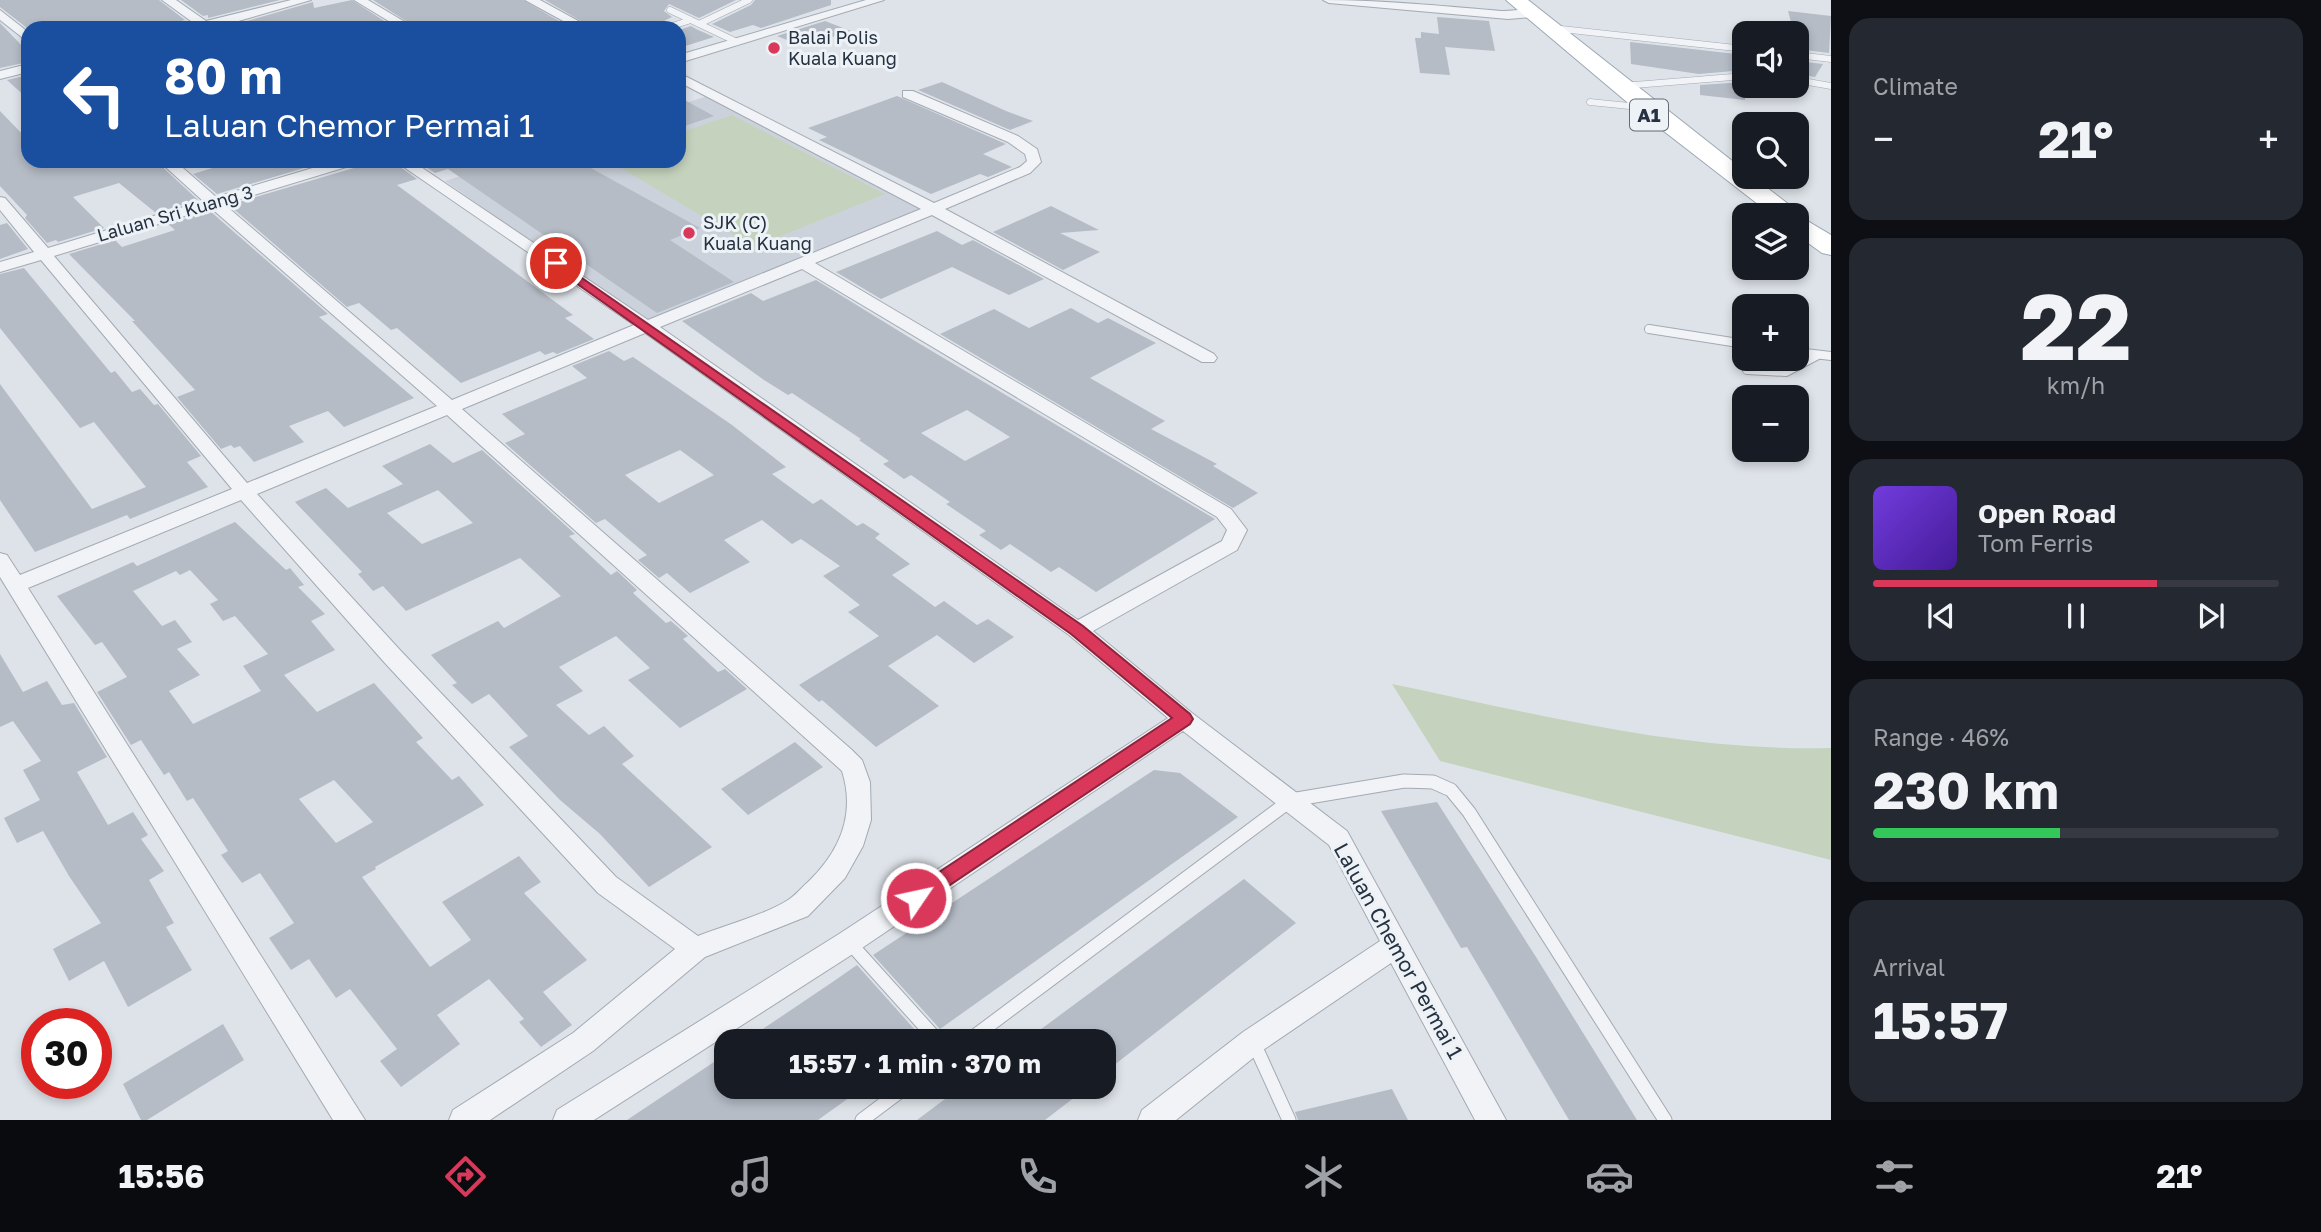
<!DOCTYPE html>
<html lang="en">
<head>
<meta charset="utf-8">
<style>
  body { margin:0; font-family:"Golos Text",sans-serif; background:#242831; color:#f1f3f6; height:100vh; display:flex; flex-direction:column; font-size:26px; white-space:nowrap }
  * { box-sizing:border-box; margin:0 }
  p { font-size:23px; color:#9ea1a6 }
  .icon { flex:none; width:38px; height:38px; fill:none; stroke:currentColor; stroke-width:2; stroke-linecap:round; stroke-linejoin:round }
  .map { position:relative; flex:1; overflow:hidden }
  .drawer { display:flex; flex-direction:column; gap:18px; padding:18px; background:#0d0f14; width:490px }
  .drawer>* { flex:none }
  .banner { position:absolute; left:21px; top:21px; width:665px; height:147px; border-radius:21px; box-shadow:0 4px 10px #0003; background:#1a4fa0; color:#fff; overflow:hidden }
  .fabs { position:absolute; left:1732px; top:21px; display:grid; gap:14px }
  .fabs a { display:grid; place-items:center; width:77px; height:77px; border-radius:14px; background:#171b24; box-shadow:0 4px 10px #0003; font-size:35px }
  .speed { position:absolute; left:21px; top:1008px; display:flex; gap:14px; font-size:35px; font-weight:700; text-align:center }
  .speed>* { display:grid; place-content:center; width:91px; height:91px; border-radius:50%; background:#171b24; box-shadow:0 4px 10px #0003; line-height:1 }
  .speed .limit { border:10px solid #d22; background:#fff; color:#111 }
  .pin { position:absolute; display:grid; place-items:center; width:60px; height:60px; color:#fff; margin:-30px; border:4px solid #fff; border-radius:50%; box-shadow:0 2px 7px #0007 }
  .me { position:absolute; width:77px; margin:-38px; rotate:56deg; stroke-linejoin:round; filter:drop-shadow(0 0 5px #0008) }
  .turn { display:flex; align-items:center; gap:24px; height:147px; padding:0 28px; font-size:32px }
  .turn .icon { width:91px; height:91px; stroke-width:2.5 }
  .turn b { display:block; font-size:49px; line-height:60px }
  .big { font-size:52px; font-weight:700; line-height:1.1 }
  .drawer .widget { flex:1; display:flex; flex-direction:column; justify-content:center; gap:10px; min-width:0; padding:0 24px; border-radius:21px; background:#242831 }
  .drawer .dial { align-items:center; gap:0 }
  .dial b { font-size:91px; line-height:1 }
  .song { display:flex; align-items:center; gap:21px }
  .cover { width:84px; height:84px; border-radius:10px; background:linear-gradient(135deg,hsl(260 70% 55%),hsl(260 70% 35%)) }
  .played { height:7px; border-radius:4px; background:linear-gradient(90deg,#d9385b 70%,#363941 70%) }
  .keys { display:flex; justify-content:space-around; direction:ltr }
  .heat { display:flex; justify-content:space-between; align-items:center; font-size:38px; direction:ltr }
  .charge { height:10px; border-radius:5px; background:linear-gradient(90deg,#34c759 46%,#363941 0) }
  .trip { position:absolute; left:714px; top:1029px; width:402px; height:70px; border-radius:21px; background:#171b24; box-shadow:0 4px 10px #0003; font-weight:700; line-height:70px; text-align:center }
  .menu { display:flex; height:112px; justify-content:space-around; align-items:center; background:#090b0e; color:#9ea1a6 }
  .menu .icon { width:49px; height:49px }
  .menu .active { color:#d9385b }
  .menu b { font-size:32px; color:#f1f3f6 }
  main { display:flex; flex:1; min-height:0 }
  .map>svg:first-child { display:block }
  .built { fill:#ccd2db }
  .green { fill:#c5d3be }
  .building { fill:#b5bcc6; fill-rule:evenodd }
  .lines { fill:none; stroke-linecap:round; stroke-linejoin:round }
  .lane-far2-casing { stroke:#a3aab3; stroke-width:7 }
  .lane-far1-casing { stroke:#a3aab3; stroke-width:10 }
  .lane-casing { stroke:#a3aab3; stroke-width:15 }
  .street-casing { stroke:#a3aab3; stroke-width:2 }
  .primary-casing { stroke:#9ca8b5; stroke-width:2 }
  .lane-far2 { stroke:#f1f3f7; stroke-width:6 }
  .lane-far1 { stroke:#f1f3f7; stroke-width:8 }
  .lane { stroke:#f1f3f7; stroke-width:13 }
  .street { fill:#f1f3f7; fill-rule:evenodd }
  .primary { fill:#fff; fill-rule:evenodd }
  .route { fill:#d9385b; stroke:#8d243b; stroke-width:2 }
  .poi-dot { fill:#d9385b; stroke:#edf2f6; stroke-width:2.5 }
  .labels { text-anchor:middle; stroke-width:6; stroke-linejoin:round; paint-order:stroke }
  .far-poi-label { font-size:18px; fill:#263141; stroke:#edf2f6; text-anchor:start }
  .far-street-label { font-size:18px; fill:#263141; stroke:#edf2f6 }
  .shield { fill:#edf2f6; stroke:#626b77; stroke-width:2 }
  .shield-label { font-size:19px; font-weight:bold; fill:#263141 }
  .street-label { font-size:21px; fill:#263141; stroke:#edf2f6 }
</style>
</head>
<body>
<main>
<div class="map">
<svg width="1831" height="1120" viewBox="0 0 1831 1120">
  <rect width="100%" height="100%" fill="#dee3e9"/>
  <path class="built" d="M 711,95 L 922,208 L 645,321 L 445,181 L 507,161 L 679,161 L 679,105 Z"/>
  <path class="green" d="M 732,115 L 885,194 L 754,247 L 609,161 L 679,161 L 679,133 Z
    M 1392,684 C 1537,714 1682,752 1831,748 L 1831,860 L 1440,761 Z"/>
  <path class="building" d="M 0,0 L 159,0 L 185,20 L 153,28 L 27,28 L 0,7 Z
    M 181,0 L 280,0 L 208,18 L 208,15 L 203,16 Z
    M 352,0 L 395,28 L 223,28 L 313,2 L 314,8 Z
    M 373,0 L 523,0 L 571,28 L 417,28 Z
    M 545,0 L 736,0 L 699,18 L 669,4 L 664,11 L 672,17 L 649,28 L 593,28 Z
    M 755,0 L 831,0 L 831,5 L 761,28 L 753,25 L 730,32 L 712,24 L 751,5 Z
    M 1788,11 L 1831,16 L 1829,53 L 1797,49 L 1797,33 L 1794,33 Z
    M 1437,17 L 1489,21 L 1495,51 L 1445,47 L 1450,75 L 1420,73 L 1415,38 L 1421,38 L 1421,32 L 1439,34 Z
    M 825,21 L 851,31 L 823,40 L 817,38 L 797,44 L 777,36 Z
    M 0,23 L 28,52 L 28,62 L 0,68 Z
    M 691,26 L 696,29 L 714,37 L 679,48 L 679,30 Z
    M 1630,42 L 1745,55 L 1745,70 L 1699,74 L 1631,64 Z
    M 1797,61 L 1823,64 L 1815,77 L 1797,74 Z
    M 28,75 L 28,99 L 7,80 Z
    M 942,82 L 1006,111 L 1033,121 L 1010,130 L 918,90 Z
    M 1745,82 L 1745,100 L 1700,95 L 1700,85 Z
    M 897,96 L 1006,144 L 983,154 L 1012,167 L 988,177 L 980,174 L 931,194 L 819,140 L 827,137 L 808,128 Z
    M 679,97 L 714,116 L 679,128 Z
    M 0,111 L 28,140 L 28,161 L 156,161 L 198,200 L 156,213 L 119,183 L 73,197 L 104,228 L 58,242 L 56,240 L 47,243 L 25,218 L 27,215 L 0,186 Z
    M 235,161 L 327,161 L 217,194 L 193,174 Z
    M 361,161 L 392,161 L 417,179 L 397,185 L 573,315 L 565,318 L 594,339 L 557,354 L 553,352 L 545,355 L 540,351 L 461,383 L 397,328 L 391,330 L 359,303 L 347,307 L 229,205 L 357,167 Z
    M 417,161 L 578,161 L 700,228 L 670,240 L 734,282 L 657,313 L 448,169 L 435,173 Z
    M 1051,206 L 1099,230 L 1060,233 L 1100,252 L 1063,270 L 993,232 Z
    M 210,211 L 328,314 L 319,317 L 414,398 L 344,427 L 328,411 L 289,426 L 304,442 L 254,462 L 240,446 L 234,448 L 231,445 L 221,449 L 177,397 L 195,390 L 132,321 L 135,321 L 69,254 L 115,240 L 122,247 L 175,230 L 168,224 Z
    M 7,223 L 28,249 L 0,259 L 0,225 Z
    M 937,231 L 962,245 L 973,240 L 1044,279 L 1009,295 L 952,267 L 881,299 L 836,272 Z
    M 24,268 L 111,373 L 115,371 L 132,392 L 140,389 L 154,405 L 158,404 L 201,456 L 187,462 L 208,487 L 130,519 L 127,515 L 35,552 L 0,500 L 0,384 L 92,509 L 146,487 L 94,422 L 80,428 L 0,328 L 0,274 Z
    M 816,280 L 920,344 L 1215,519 L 1096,592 L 1059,567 L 1051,572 L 1010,544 L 1001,550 L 979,535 L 986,531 L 946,504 L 950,502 L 911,475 L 904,479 L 883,464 L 889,461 L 859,440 L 861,439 L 792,393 L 788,395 L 764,380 L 682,321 L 751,293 L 763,301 ZM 967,410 L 1010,437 L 965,461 L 921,433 Z
    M 1071,308 L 1098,323 L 1108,318 L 1156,343 L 1090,378 L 1165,421 L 1151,429 L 1217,464 L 1213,466 L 1258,493 L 1233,508 L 940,334 L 994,309 L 1029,328 Z
    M 609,351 L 624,361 L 633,357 L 732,425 L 786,467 L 772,474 L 813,504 L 821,499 L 857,526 L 863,523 L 880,534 L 875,538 L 910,564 L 892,575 L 935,607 L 944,601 L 977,625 L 988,619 L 1014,637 L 974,663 L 937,635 L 888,666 L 939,706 L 876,747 L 822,700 L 819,702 L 799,685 L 879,636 L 848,612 L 860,605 L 823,576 L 840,566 L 801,539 L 792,544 L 762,520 L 724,540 L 750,562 L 690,593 L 667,573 L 659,578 L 638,560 L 647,555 L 605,519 L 596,523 L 505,443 L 525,434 L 502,414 L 587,378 L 572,366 ZM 680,450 L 714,475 L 659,503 L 625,475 Z
    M 430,444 L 453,463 L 482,450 L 575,534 L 569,536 L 611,575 L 617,571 L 637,590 L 633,593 L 666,623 L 671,621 L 688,636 L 683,639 L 718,672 L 725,669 L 747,689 L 680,728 L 628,680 L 650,668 L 616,636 L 559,667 L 583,691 L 556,705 L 589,735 L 604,726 L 634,756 L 622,764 L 712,847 L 649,887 L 600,834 L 560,800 L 509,747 L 528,736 L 489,694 L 472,704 L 452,685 L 457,683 L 431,655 L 498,621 L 504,628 L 561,596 L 520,558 L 406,611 L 383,586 L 373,591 L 358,574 L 362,572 L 295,502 L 326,488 L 348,508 L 403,484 L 382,466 ZM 438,490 L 473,523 L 422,544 L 387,513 Z
    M 235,522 L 286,570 L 290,568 L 304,585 L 298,587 L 325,614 L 311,621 L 335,650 L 284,675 L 317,712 L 374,683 L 423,738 L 416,742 L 452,780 L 459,776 L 484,805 L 375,867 L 376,869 L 362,877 L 430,967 L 471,940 L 442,902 L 519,856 L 541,882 L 524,893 L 587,960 L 543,992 L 572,1025 L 541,1047 L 519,1022 L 524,1019 L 489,979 L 437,1015 L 460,1044 L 401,1087 L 380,1061 L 397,1049 L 350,989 L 336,998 L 309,959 L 291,970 L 269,938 L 294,923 L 260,873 L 242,883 L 221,855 L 228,851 L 193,798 L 187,801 L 169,772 L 164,775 L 141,740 L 131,745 L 97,692 L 127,677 L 102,642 L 95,645 L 57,596 L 133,562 L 137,566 ZM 190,570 L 218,600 L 210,604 L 223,621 L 235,616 L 268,654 L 243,666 L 261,691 L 193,724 L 169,691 L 200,675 L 177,649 L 192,642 L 175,620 L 162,626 L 133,591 L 176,571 L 180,575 ZM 334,780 L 373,822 L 336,843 L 299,799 Z
    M 0,654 L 23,692 L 47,681 L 62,705 L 74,703 L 107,757 L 77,772 L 108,825 L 133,812 L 148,835 L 141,839 L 164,871 L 149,880 L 174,923 L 166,927 L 192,970 L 128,1007 L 104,961 L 69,981 L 53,949 L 101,923 L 69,876 L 43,831 L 17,843 L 4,818 L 40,800 L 23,770 L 41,761 L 13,721 L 0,727 Z
    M 795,742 L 823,767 L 748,815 L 721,789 Z
    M 1154,770 L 1180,773 L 1238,817 L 940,1029 L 873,955 Z
    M 1437,802 L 1536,957 L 1637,1120 L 1569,1120 L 1467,947 L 1461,948 L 1381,811 Z
    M 1244,879 L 1296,923 L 1104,1073 L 1104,1041 L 1025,1041 Z
    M 857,965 L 924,1040 L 745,1041 L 834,981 Z
    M 223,1024 L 244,1060 L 147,1120 L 141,1120 L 123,1084 Z
    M 726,1054 L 726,1087 L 864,1087 L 818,1120 L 627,1120 Z
    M 961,1087 L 1088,1087 L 1045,1120 L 917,1120 Z
    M 1392,1089 L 1408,1120 L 1298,1120 L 1295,1112 Z"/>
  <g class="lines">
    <defs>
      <path id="lane-far2" d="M 670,10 L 737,42
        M 699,24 L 749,0
        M 666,28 L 691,20
        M 1552,28 L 1745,49
        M 1797,55 L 1831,59
        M 1797,80 L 1831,86
        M 1622,86 L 1745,76
        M 1590,102 L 1639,107"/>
      <path id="lane-far1" d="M 1649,329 L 1745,344
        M 1797,352 L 1831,356
        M 1747,370 L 1786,372 L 1818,355"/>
      <path id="lane" d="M 849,942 L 938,1041
        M 968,1041 L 1291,800 L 1404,781 L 1433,782 L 1451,790 L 1469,812 L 1665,1120
        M 1253,1041 L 1289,1120
        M 862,1120 L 906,1087"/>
      <path id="street" d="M 162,0 L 176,0 L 206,21 L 291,0 L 311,0 L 214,28 L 187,28 L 195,24 Z
        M 354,0 L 368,0 L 415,28 L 400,28 Z
        M 525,0 L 540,0 L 591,28 L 576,28 Z
        M 866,0 L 884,0 L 679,63 L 679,55 Z
        M 1323,0 C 1383,0 1442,6 1501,11 C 1513,12 1529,6 1538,13 L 1532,17 L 1508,19 L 1329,3 Z
        M 0,10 L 28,32 L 28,42 L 0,20 Z
        M 28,64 L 28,72 L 0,79 L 0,71 Z
        M 679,73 L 934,203 L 1020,167 L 1027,161 L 1025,154 L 1008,142 L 903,97 L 903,91 L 913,91 L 1018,136 L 1037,149 L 1041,162 L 1030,173 L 945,209 L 1214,354 L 1217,358 L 1214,362 L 1202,362 L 932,215 L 815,263 L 1231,509 L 1247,530 L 1237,550 L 1093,631 L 1192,713 L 1347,831 L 1506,1120 L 1475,1120 L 1391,963 L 1263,1050 L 1176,1120 L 1138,1120 L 1142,1110 L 1243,1032 L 1380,941 L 1329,845 L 1183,731 L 859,950 L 594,1120 L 553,1120 L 557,1110 L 839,934 L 1168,718 L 1069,635 L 645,333 L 462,409 L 852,750 L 862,760 L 870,782 L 871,820 L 863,846 L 845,878 L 808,916 L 705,957 L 593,1051 L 490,1120 L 449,1120 L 453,1110 L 573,1033 L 675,949 L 598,893 L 384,662 L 241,500 L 28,588 L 365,1120 L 333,1120 L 0,577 L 0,553 L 7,555 L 20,575 L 232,489 L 41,260 L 0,272 L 0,262 L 34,252 L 0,210 L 0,197 L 5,198 L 48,248 L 203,201 L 159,161 L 175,161 L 216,197 L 336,161 L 358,161 L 356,164 L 224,204 L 452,400 L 634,325 L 395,161 L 412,161 L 648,320 L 921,209 L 679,82 ZM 211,208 L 437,406 L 247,483 L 54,256 ZM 802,269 L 1217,517 L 1227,530 L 1222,541 L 1078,620 L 660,327 ZM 447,415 L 842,771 C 856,815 839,852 808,882 C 801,888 795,896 788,900 C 767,914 723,926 698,936 L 616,877 L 400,650 L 257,494 Z"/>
      <path id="primary" d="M 1506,0 L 1528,0 L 1745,171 L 1745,177 L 1753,177 L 1796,210 L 1799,216 L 1831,235 L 1831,255 L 1822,253 L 1797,235 L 1797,215 L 1772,215 L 1634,108 Z"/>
    </defs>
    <use href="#lane-far2" class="lane-far2-casing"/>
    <use href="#lane-far1" class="lane-far1-casing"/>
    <use href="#lane" class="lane-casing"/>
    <use href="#street" class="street-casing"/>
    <use href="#primary" class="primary-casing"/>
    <use href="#lane-far2" class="lane-far2"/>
    <use href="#lane-far1" class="lane-far1"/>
    <use href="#lane" class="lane"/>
    <use href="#street" class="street"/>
    <use href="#primary" class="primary"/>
  </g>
  <path class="route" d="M 556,260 L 1083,626 L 1190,714 L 1193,719 L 1190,724 L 923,903 L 916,906 L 909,903 L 906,898 L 909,892 L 1172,718 L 1071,634 L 552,266 L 552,261 Z"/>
  <g class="poi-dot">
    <circle cx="774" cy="48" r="7"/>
    <circle cx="689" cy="233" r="7"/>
  </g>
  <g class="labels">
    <g class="far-poi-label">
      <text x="788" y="44">Balai Polis<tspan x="788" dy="21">Kuala Kuang</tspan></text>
      <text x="703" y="229">SJK (C)<tspan x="703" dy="21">Kuala Kuang</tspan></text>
    </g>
    <g class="far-street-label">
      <text transform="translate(175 214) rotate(-16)" y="6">Laluan Sri Kuang 3</text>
    </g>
    <rect class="shield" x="1630" y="99.5" width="38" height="31" rx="5"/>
    <g class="shield-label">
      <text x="1649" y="122">A1</text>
    </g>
    <g class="street-label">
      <text transform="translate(1398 951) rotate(61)" y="7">Laluan Chemor Permai 1</text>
    </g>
  </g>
</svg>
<div class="fabs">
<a><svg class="icon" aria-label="sound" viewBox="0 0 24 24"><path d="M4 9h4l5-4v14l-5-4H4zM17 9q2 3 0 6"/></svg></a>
<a><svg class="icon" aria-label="search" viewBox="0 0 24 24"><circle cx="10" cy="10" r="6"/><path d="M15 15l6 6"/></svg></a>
<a><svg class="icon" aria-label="layers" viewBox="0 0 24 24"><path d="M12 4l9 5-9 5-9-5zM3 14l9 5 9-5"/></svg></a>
<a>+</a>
<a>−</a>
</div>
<div class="speed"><div class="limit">30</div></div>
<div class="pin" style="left:556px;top:263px;background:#d93025"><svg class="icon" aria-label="arrive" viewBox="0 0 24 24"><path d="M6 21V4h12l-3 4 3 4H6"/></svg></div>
<svg class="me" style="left:916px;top:898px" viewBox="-20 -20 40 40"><circle r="17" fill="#d9385b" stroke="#fff" stroke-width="3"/><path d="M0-11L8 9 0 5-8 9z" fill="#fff"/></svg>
<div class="trip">15:57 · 1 min · 370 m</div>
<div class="banner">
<div class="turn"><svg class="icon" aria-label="left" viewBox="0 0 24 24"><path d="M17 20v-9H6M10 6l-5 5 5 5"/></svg><div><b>80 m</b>Laluan Chemor Permai 1</div></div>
</div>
</div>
<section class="drawer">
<div class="widget"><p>Climate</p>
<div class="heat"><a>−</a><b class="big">21°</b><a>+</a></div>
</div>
<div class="widget dial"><b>22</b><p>km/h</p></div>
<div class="widget">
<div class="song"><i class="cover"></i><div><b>Open Road</b><p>Tom Ferris</p></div></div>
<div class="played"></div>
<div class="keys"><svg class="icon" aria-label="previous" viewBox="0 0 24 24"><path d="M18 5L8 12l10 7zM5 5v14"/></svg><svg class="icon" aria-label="pause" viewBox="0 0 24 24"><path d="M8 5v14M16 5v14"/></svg><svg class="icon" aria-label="next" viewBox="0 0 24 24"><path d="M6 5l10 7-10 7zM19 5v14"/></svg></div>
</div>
<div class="widget"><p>Range · 46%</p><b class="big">230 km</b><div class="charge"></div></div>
<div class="widget"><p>Arrival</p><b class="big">15:57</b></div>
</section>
</main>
<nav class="menu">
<b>15:56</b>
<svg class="icon active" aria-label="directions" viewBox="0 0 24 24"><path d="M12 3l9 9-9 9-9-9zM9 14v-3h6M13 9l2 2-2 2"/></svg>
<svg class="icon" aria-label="music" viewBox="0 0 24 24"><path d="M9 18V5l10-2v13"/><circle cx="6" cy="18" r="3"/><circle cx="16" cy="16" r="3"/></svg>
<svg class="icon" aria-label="phone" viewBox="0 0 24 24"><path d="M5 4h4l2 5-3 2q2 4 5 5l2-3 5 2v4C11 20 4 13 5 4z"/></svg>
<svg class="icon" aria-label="climate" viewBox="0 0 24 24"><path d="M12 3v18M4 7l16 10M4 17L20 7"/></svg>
<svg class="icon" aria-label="car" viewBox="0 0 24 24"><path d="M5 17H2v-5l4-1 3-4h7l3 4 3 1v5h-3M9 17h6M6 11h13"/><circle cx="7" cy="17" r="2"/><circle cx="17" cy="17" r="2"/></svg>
<svg class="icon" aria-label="filters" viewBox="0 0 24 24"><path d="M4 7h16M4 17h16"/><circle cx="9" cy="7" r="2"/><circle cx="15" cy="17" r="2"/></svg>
<b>21°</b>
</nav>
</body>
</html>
